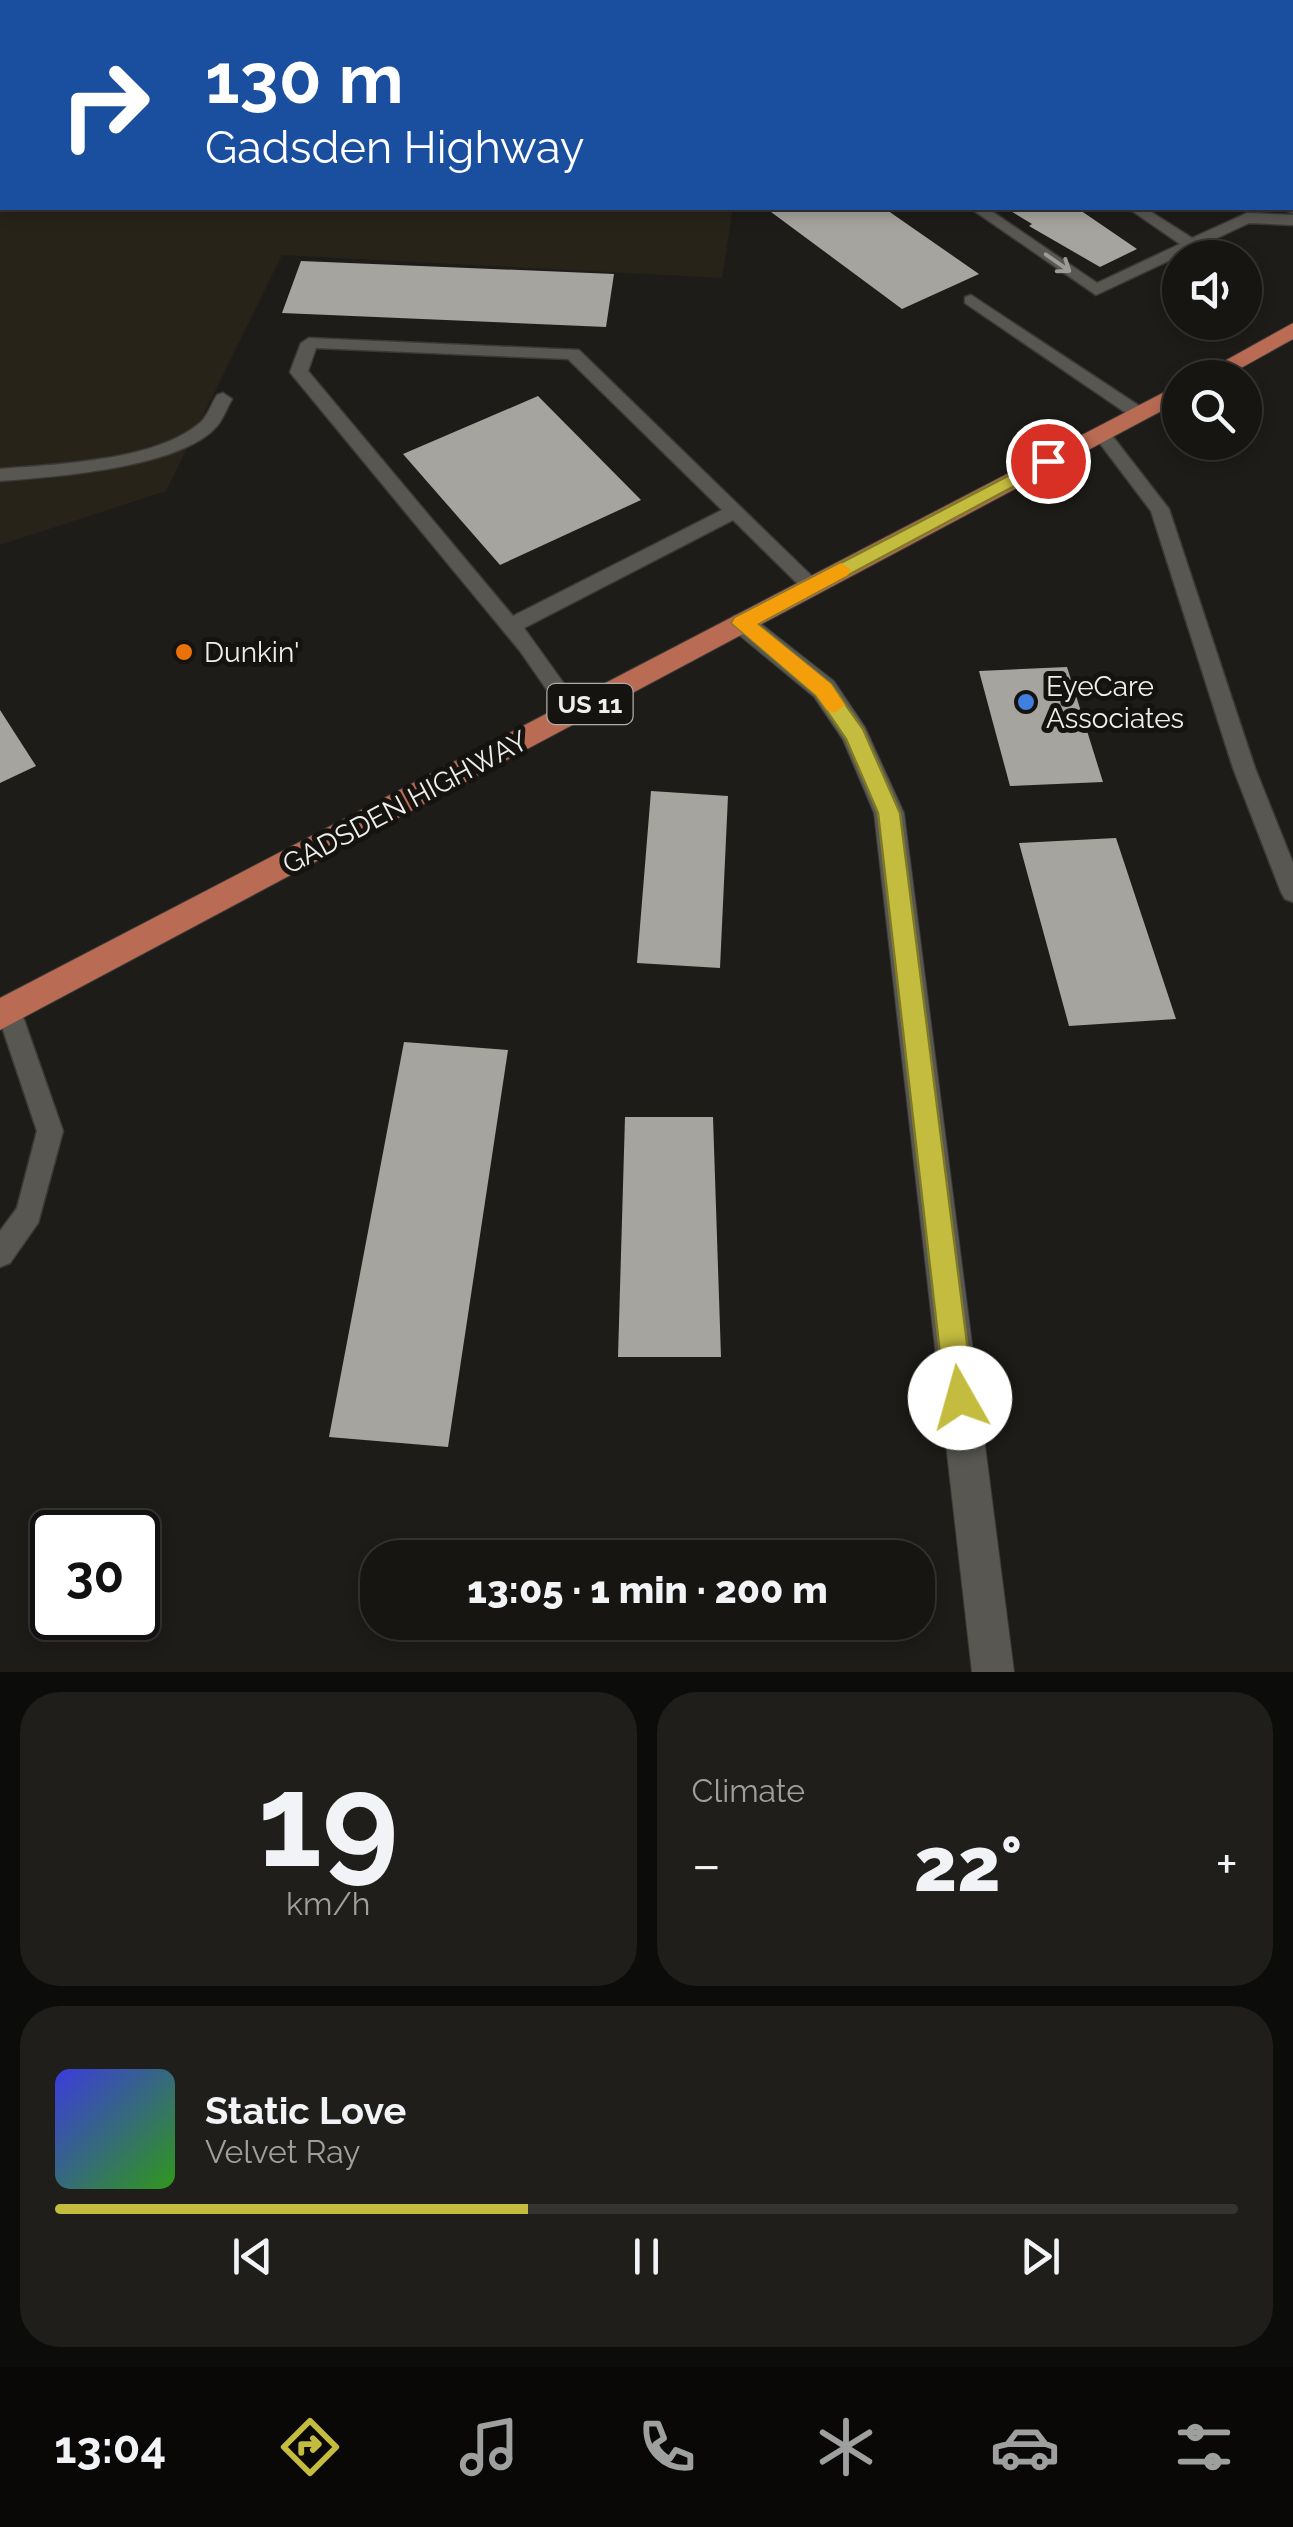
<!DOCTYPE html>
<html lang="en">
<head>
<meta charset="utf-8">
<style>
  body { margin:0; font-family:Raleway,sans-serif; background:#1f1e1b; color:#f1f3f6; height:100vh; display:flex; flex-direction:column; font-size:38px; white-space:nowrap }
  * { box-sizing:border-box; margin:0 }
  p { font-size:32px; color:#9e9f9f }
  .icon { flex:none; width:55px; height:55px; fill:none; stroke:currentColor; stroke-width:2; stroke-linecap:round; stroke-linejoin:round }
  .map { position:relative; height:1672px; overflow:hidden }
  .details { display:flex; flex-direction:column; gap:20px; padding:20px; background:#0c0c0a; flex:1 }
  .details>* { flex:none }
  .top-card { position:absolute; left:0px; top:0px; width:1295px; height:210px; box-shadow:0 5px 15px #0003,0 0 0 2px #353432; background:#1a4fa0; color:#fff; overflow:hidden }
  .tools { position:absolute; left:1162px; top:240px; display:grid; gap:20px }
  .tools a { display:grid; place-items:center; width:100px; height:100px; border-radius:50%; background:#161512; box-shadow:0 5px 15px #0003,0 0 0 2px #353432; font-size:50px }
  .speed { position:absolute; left:30px; top:1510px; display:flex; gap:20px; font-size:50px; font-weight:700; text-align:center }
  .speed>* { display:grid; place-content:center; width:130px; height:130px; border-radius:50%; background:#161512; box-shadow:0 5px 15px #0003,0 0 0 2px #353432; line-height:1 }
  .speed .limit { border:5px solid #111; border-radius:15px; background:#fff; color:#111 }
  .pin { position:absolute; display:grid; place-items:center; width:85px; height:85px; color:#fff; margin:-42px; border:5px solid #fff; border-radius:50%; box-shadow:0 2px 10px #0007 }
  .me { position:absolute; width:110px; margin:-55px; rotate:353deg; stroke-linejoin:round; filter:drop-shadow(0 0 8px #0008) }
  .turn { display:flex; align-items:center; gap:35px; height:210px; padding:0 40px; font-size:45px }
  .turn .icon { width:130px; height:130px; stroke-width:2.5 }
  .turn b { display:block; font-size:70px; line-height:85px }
  .big { font-size:75px; font-weight:800; line-height:1.1 }
  .details .widget { flex:1; display:flex; flex-direction:column; justify-content:center; gap:15px; min-width:0; padding:0 35px; border-radius:40px; background:#1f1e1b }
  .details .dial { align-items:center; gap:0 }
  .dial b { font-size:130px; line-height:1 }
  .song { display:flex; align-items:center; gap:30px }
  .cover { width:120px; height:120px; border-radius:15px; background:linear-gradient(135deg,hsl(240 70% 55%),hsl(110 70% 35%)) }
  .played { height:10px; border-radius:5px; background:linear-gradient(90deg,#c4bc3e 40%,#353432 40%) }
  .keys { display:flex; justify-content:space-around; direction:ltr }
  .heat { display:flex; justify-content:space-between; align-items:center; font-size:55px; direction:ltr }
  .details .tiles { flex:1; display:grid; gap:20px; grid-template-columns:1fr 1fr }
  .widget:last-child { grid-column:span 2 }
  .trip { position:absolute; left:360px; top:1540px; width:575px; height:100px; border-radius:40px; background:#161512; box-shadow:0 5px 15px #0003,0 0 0 2px #353432; font-weight:800; line-height:100px; text-align:center }
  .tab-bar { display:flex; height:160px; justify-content:space-around; align-items:center; background:#090807; color:#9e9f9f }
  .tab-bar .icon { width:70px; height:70px }
  .tab-bar .on { color:#c4bc3e }
  .tab-bar b { font-size:45px; color:#f1f3f6 }
  .map>svg:first-child { display:block }
  .built { fill:#272319 }
  .building { fill:#a6a49e }
  .lines { fill:none; stroke-linecap:round; stroke-linejoin:round }
  .service-casing { stroke:#3b3a37; stroke-width:3 }
  .minor-casing { stroke:#3b3a37; stroke-width:2 }
  .primary-casing { stroke:#3b3a37; stroke-width:2 }
  .service { fill:#585752; fill-rule:evenodd }
  .minor { fill:#585752; fill-rule:evenodd }
  .primary { fill:#b96b53; fill-rule:evenodd }
  .oneway { stroke:#9c9b97 }
  .route { fill:#c4bc3e; stroke:#7f7a28; stroke-width:2.5 }
  .slow { fill:#f59e0b }
  .food-dot { fill:#e8710a; stroke:#15130f; stroke-width:4 }
  .shop-dot { fill:#3f7fe0; stroke:#15130f; stroke-width:4 }
  .labels { text-anchor:middle; stroke-width:10; stroke-linejoin:round; paint-order:stroke }
  .shield { fill:#15130f; stroke:#aeaca9; stroke-width:2.5 }
  .shield-label { font-size:25px; font-weight:bold; fill:#efeeeb }
  .poi-label { font-size:28px; fill:#efeeeb; stroke:#15130f; text-anchor:start }
  .street-label { font-size:28px; fill:#efeeeb; stroke:#15130f }
</style>
</head>
<body>
<div class="map">
<svg width="1293" height="1672" viewBox="0 0 1293 1672">
  <rect width="100%" height="100%" fill="#1e1c18"/>
  <path class="built" d="M 0,0 L 739,0 L 2,2 L 2,208 L 733,208 L 722,278 L 282,255 L 166,491 L 0,545 Z"/>
  <path class="building" d="M 884,208 L 979,274 L 902,309 L 767,209 Z
    M 1006,208 L 1077,208 L 1137,249 L 1100,267 L 1029,226 L 1032,224 Z
    M 301,261 L 614,274 L 606,327 L 282,313 Z
    M 538,396 L 641,500 L 500,565 L 403,454 Z
    M 1067,667 L 1103,782 L 1010,786 L 979,671 Z
    M 0,710 L 36,766 L 0,783 Z
    M 651,791 L 728,796 L 720,968 L 637,963 Z
    M 1116,838 L 1176,1019 L 1069,1026 L 1019,843 Z
    M 404,1042 L 508,1050 L 448,1447 L 329,1437 Z
    M 625,1117 L 713,1117 L 721,1357 L 618,1357 Z"/>
  <g class="lines">
    <defs>
      <path id="service" d="M 0,110 L 2,110 L 2,118 L 0,118 Z
        M 970,208 L 987,208 L 1097,283 L 1180,244 L 1128,208 L 1145,208 L 1192,238 L 1247,213 L 1293,215 L 1293,225 L 1249,223 L 1096,295 Z
        M 971,295 L 1144,409 L 1144,417 L 1132,417 L 965,303 L 965,297 Z
        M 309,338 L 579,350 L 822,586 L 812,593 L 805,591 L 733,520 L 524,628 L 585,713 L 574,721 L 567,719 L 520,651 L 293,376 L 290,372 L 301,343 ZM 316,348 L 568,359 L 722,510 L 513,616 L 308,371 Z
        M 223,393 L 232,399 C 227,408 223,419 217,426 C 181,468 53,477 0,481 L 0,469 C 57,464 157,461 201,422 C 208,415 212,403 217,395 Z
        M 1101,427 L 1107,429 L 1169,509 L 1255,768 L 1293,863 L 1293,902 L 1285,899 L 1281,892 L 1233,768 L 1151,511 L 1092,433 Z
        M 9,1000 L 18,1003 L 21,1011 L 63,1131 L 38,1223 L 10,1263 L 0,1267 L 0,1231 L 17,1208 L 37,1131 L 0,1021 L 0,1004 Z"/>
      <path id="minor" d="M 1115,0 L 1133,0 L 1135,2 L 1117,2 Z
        M 1293,201 L 1293,213 L 1285,211 L 1282,208 L 1292,208 Z
        M 742,613 L 751,616 L 834,681 L 865,727 L 904,813 L 1014,1672 L 972,1672 L 874,813 L 843,740 L 814,697 L 733,630 L 729,623 L 733,616 Z"/>
      <path id="primary" d="M 1293,323 L 1293,339 L 1223,378 L 1194,378 Z
        M 1180,384 L 1180,401 L 0,1030 L 0,998 Z"/>
    </defs>
    <use href="#service" class="service-casing"/>
    <use href="#minor" class="minor-casing"/>
    <use href="#primary" class="primary-casing"/>
    <use href="#service" class="service"/>
    <use href="#minor" class="minor"/>
    <use href="#primary" class="primary"/>
  </g>
  <defs><path id="oneway-shaft" d="M-6 0H5M1.5-3L5.5 0L1.5 3" fill="none" stroke-width="1.6" stroke-linecap="round" stroke-linejoin="round" transform="scale(2.5)"/></defs>
  <use class="oneway" href="#oneway-shaft" transform="translate(1058 263) rotate(35)"/>
  <path class="route" d="M 1048,455 L 1054,456 L 1054,465 L 757,624 L 831,684 L 863,729 L 900,813 L 974,1398 L 970,1408 L 960,1412 L 949,1408 L 945,1398 L 878,813 L 846,739 L 816,695 L 732,623 L 735,618 Z"/>
  <path class="slow" d="M 841,563 L 851,570 L 848,575 L 757,624 L 831,684 L 845,705 L 834,713 L 827,710 L 816,695 L 732,623 L 735,618 Z"/>
  <circle class="food-dot" cx="184" cy="652" r="10"/>
  <circle class="shop-dot" cx="1026" cy="702" r="10"/>
  <g class="labels">
    <rect class="shield" x="547.5" y="684" width="85" height="40" rx="8"/>
    <g class="shield-label">
      <text x="590" y="713">US 11</text>
    </g>
    <g class="poi-label">
      <text x="204" y="662">Dunkin'</text>
      <text x="1046" y="696">EyeCare<tspan x="1046" dy="32">Associates</tspan></text>
    </g>
    <g class="street-label">
      <text transform="translate(405 802) rotate(-28)" y="10">GADSDEN HIGHWAY</text>
    </g>
  </g>
</svg>
<div class="tools">
<a><svg class="icon" aria-label="sound" viewBox="0 0 24 24"><path d="M4 9h4l5-4v14l-5-4H4zM17 9q2 3 0 6"/></svg></a>
<a><svg class="icon" aria-label="search" viewBox="0 0 24 24"><circle cx="10" cy="10" r="6"/><path d="M15 15l6 6"/></svg></a>
</div>
<div class="speed"><div class="limit">30</div></div>
<div class="pin" style="left:1048px;top:461px;background:#d93025"><svg class="icon" aria-label="arrive" viewBox="0 0 24 24"><path d="M6 21V4h12l-3 4 3 4H6"/></svg></div>
<svg class="me" style="left:960px;top:1398px" viewBox="-20 -20 40 40"><circle r="19" fill="#fff"/><path d="M0-13L10 11 0 6-10 11z" fill="#c4bc3e"/></svg>
<div class="trip">13:05 · 1 min · 200 m</div>
<div class="top-card">
<div class="turn"><svg class="icon" aria-label="right" viewBox="0 0 24 24"><path d="M7 20v-9h11M14 6l5 5-5 5"/></svg><div><b>130 m</b>Gadsden Highway</div></div>
</div>
</div>
<section class="details">
<div class="tiles">
<div class="widget dial"><b>19</b><p>km/h</p></div>
<div class="widget"><p>Climate</p>
<div class="heat"><a>−</a><b class="big">22°</b><a>+</a></div>
</div>
<div class="widget">
<div class="song"><i class="cover"></i><div><b>Static Love</b><p>Velvet Ray</p></div></div>
<div class="played"></div>
<div class="keys"><svg class="icon" aria-label="previous" viewBox="0 0 24 24"><path d="M18 5L8 12l10 7zM5 5v14"/></svg><svg class="icon" aria-label="pause" viewBox="0 0 24 24"><path d="M8 5v14M16 5v14"/></svg><svg class="icon" aria-label="next" viewBox="0 0 24 24"><path d="M6 5l10 7-10 7zM19 5v14"/></svg></div>
</div>
</div>
</section>
<nav class="tab-bar">
<b>13:04</b>
<svg class="icon on" aria-label="directions" viewBox="0 0 24 24"><path d="M12 3l9 9-9 9-9-9zM9 14v-3h6M13 9l2 2-2 2"/></svg>
<svg class="icon" aria-label="music" viewBox="0 0 24 24"><path d="M9 18V5l10-2v13"/><circle cx="6" cy="18" r="3"/><circle cx="16" cy="16" r="3"/></svg>
<svg class="icon" aria-label="phone" viewBox="0 0 24 24"><path d="M5 4h4l2 5-3 2q2 4 5 5l2-3 5 2v4C11 20 4 13 5 4z"/></svg>
<svg class="icon" aria-label="climate" viewBox="0 0 24 24"><path d="M12 3v18M4 7l16 10M4 17L20 7"/></svg>
<svg class="icon" aria-label="car" viewBox="0 0 24 24"><path d="M5 17H2v-5l4-1 3-4h7l3 4 3 1v5h-3M9 17h6M6 11h13"/><circle cx="7" cy="17" r="2"/><circle cx="17" cy="17" r="2"/></svg>
<svg class="icon" aria-label="filters" viewBox="0 0 24 24"><path d="M4 7h16M4 17h16"/><circle cx="9" cy="7" r="2"/><circle cx="15" cy="17" r="2"/></svg>
</nav>
</body>
</html>
